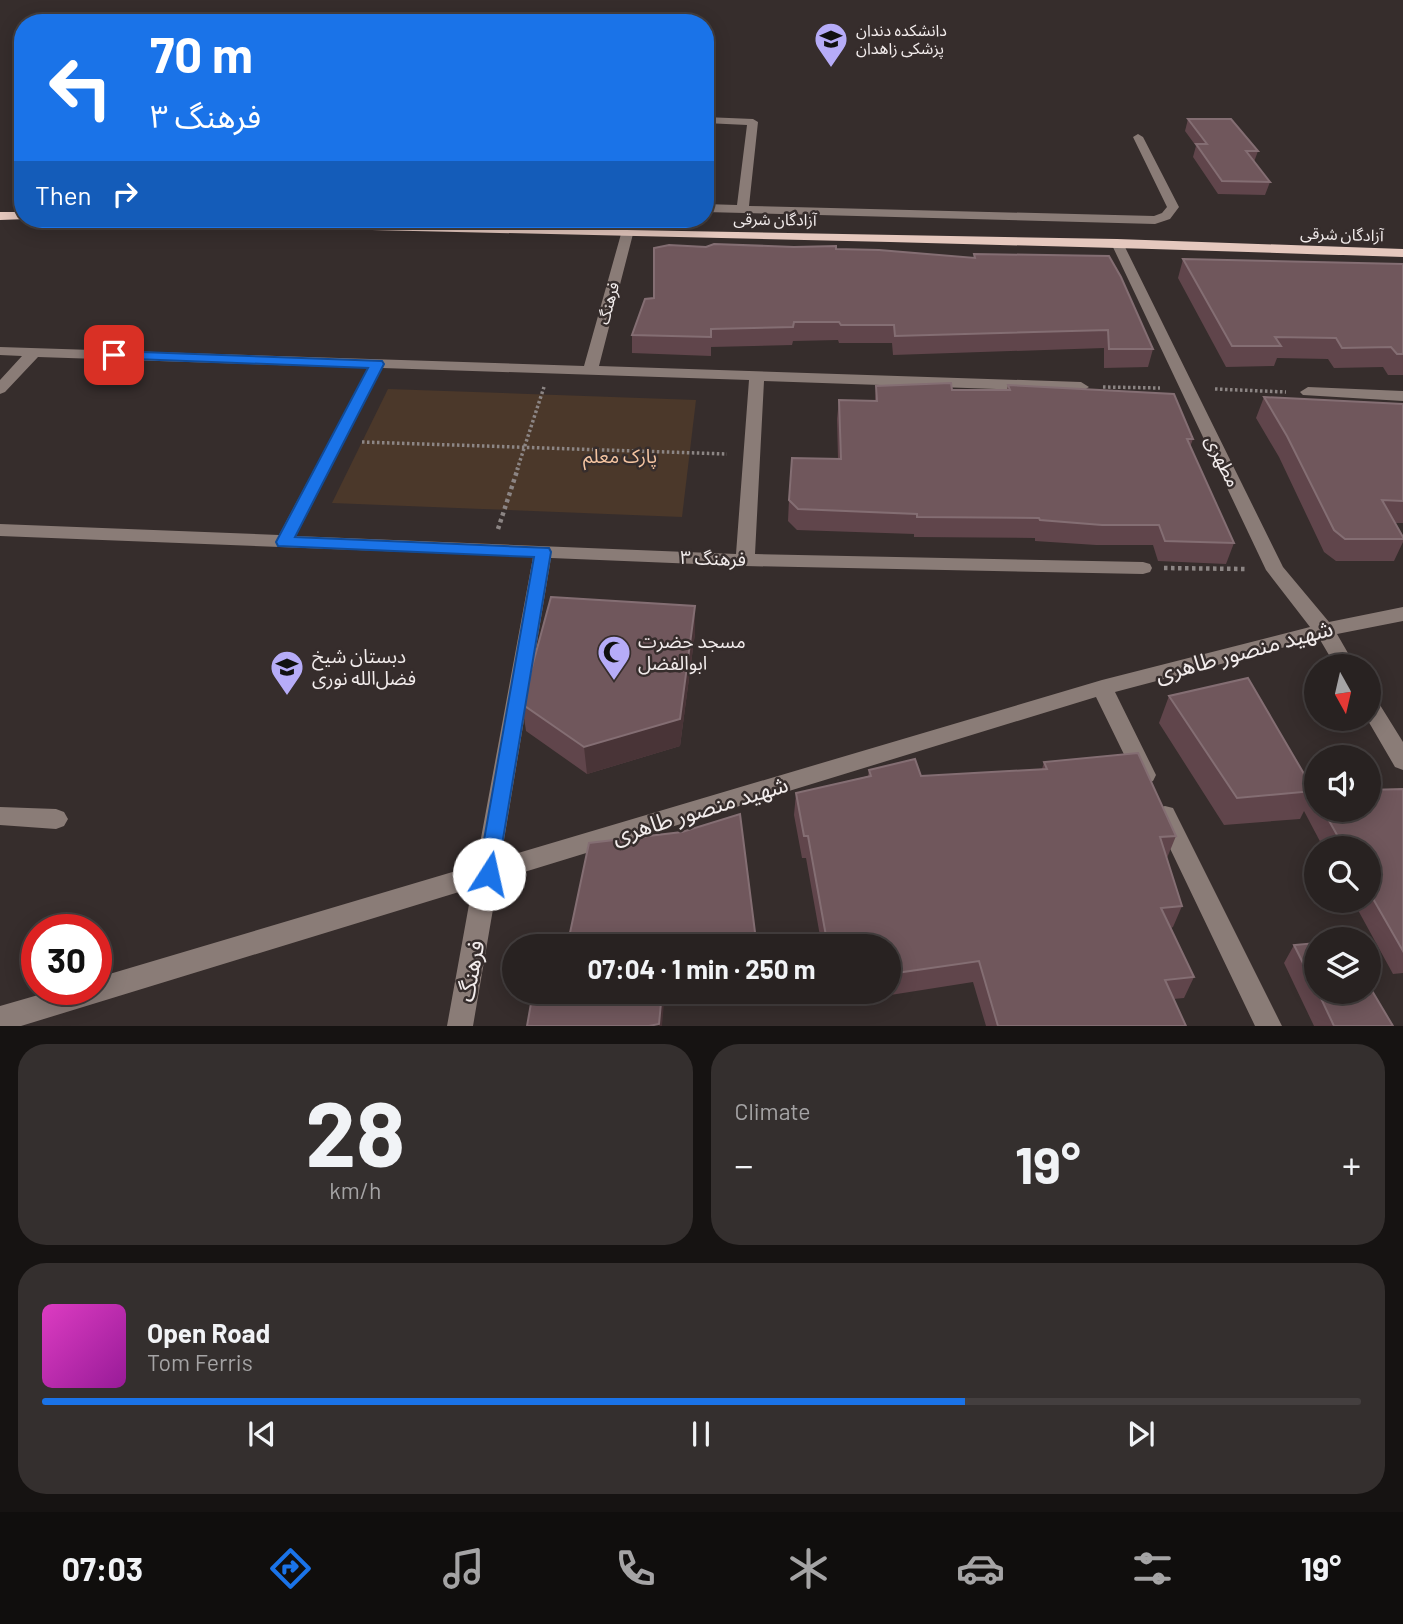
<!DOCTYPE html>
<html lang="en">
<head>
<meta charset="utf-8">
<style>
  body { margin:0; font-family:Barlow,"Noto Sans Arabic",sans-serif; background:#342f2e; color:#f1f3f6; height:100vh; display:flex; flex-direction:column; font-size:26px; white-space:nowrap }
  * { box-sizing:border-box; margin:0 }
  p { font-size:23px; color:#a5a4a5 }
  .icon { flex:none; width:38px; height:38px; fill:none; stroke:currentColor; stroke-width:2; stroke-linecap:round; stroke-linejoin:round }
  .map { position:relative; height:1026px; overflow:hidden }
  .drawer { display:flex; flex-direction:column; gap:18px; padding:18px; background:#161312; flex:1 }
  .drawer>* { flex:none }
  .guide { position:absolute; left:14px; top:14px; width:700px; height:214px; border-radius:28px; box-shadow:0 4px 18px #0003,0 0 0 2px #443f3f; background:#1a73e8; color:#fff; overflow:hidden }
  .needle { width:46px; rotate:172deg }
  .tools { position:absolute; left:1304px; top:654px; display:grid; gap:14px }
  .tools a { display:grid; place-items:center; width:77px; height:77px; border-radius:50%; background:#282221; box-shadow:0 4px 18px #0003,0 0 0 2px #443f3f; font-size:35px }
  .speed { position:absolute; left:21px; top:914px; display:flex; gap:14px; font-size:35px; font-weight:700; text-align:center }
  .speed>* { display:grid; place-content:center; width:91px; height:91px; border-radius:50%; background:#282221; box-shadow:0 4px 18px #0003,0 0 0 2px #443f3f; line-height:1 }
  .speed .limit { border:10px solid #d22; background:#fff; color:#111 }
  .pin { position:absolute; display:grid; place-items:center; width:60px; height:60px; color:#fff; margin:-30px; border-radius:14px; box-shadow:0 4px 10px #0006 }
  .me { position:absolute; width:77px; margin:-38px; rotate:10deg; stroke-linejoin:round; filter:drop-shadow(0 0 5px #0008) }
  .turn { display:flex; align-items:center; gap:24px; height:147px; padding:0 21px; font-size:32px }
  .turn .icon { width:91px; height:91px; stroke-width:2.5 }
  .turn b { display:block; font-size:49px; line-height:60px }
  .then { display:flex; align-items:center; height:66px; padding:0 21px; background:#0003; gap:14px; font-size:26px }
  .big { font-size:52px; font-weight:700; line-height:1.1 }
  .drawer .card { flex:1; display:flex; flex-direction:column; justify-content:center; gap:10px; min-width:0; padding:0 24px; border-radius:28px; background:#342f2e }
  .drawer .dial { align-items:center; gap:0 }
  .dial b { font-size:91px; line-height:1 }
  .song { display:flex; align-items:center; gap:21px }
  .cover { width:84px; height:84px; border-radius:10px; background:linear-gradient(135deg,hsl(310 70% 55%),hsl(300 70% 35%)) }
  .played { height:7px; border-radius:4px; background:linear-gradient(90deg,#1a73e8 70%,#443f3f 70%) }
  .keys { display:flex; justify-content:space-around; direction:ltr }
  .heat { display:flex; justify-content:space-between; align-items:center; font-size:38px; direction:ltr }
  .drawer .tiles { flex:1; display:grid; gap:18px; grid-template-columns:1fr 1fr }
  .card:last-child { grid-column:span 2 }
  .trip { position:absolute; left:502px; top:934px; width:399px; height:70px; border-radius:35px; background:#282221; box-shadow:0 4px 18px #0003,0 0 0 2px #443f3f; font-weight:700; line-height:70px; text-align:center }
  .menu { display:flex; height:112px; justify-content:space-around; align-items:center; background:#100e0d; color:#a5a4a5 }
  .menu .icon { width:49px; height:49px }
  .menu .selected { color:#1a73e8 }
  .menu b { font-size:32px; color:#f1f3f6 }
  .map>svg:first-child { display:block }
  .green { fill:#4b382a }
  .lines { fill:none; stroke-linecap:round; stroke-linejoin:round }
  .path-far1 { stroke:#8c8584; stroke-width:3.5; stroke-dasharray:2.5 2.5; stroke-linecap:butt }
  .path { stroke:#8c8584; stroke-width:4.5; stroke-dasharray:3.5 3.5; stroke-linecap:butt }
  .minor { fill:#8a7c77; fill-rule:evenodd }
  .major { fill:#e5c8be; fill-rule:evenodd }
  .wall { fill:#60454b }
  .shaded-wall { fill:#493437 }
  .building { fill:#70575c; stroke:#846e73; stroke-width:2 }
  .route { fill:#1a73e8; stroke:#114b97; stroke-width:2 }
  .labels { text-anchor:middle; stroke-width:5; stroke-linejoin:round; paint-order:stroke }
  .far-poi-label { font-size:16px; fill:#f2ecec; stroke:#362d2c; text-anchor:start }
  .far-street-label { font-size:16px; fill:#f2ecec; stroke:#362d2c }
  .park-label { font-size:19px; fill:#f4c4a1; stroke:#362d2c }
  .street-label { font-size:19px; fill:#f2ecec; stroke:#362d2c }
  .poi-label { font-size:19px; fill:#f2ecec; stroke:#362d2c; text-anchor:start }
  .near-street-label { font-size:23px; fill:#f2ecec; stroke:#362d2c }
</style>
</head>
<body>
<div class="map">
<svg width="1403" height="1026" viewBox="0 0 1403 1026">
  <rect width="100%" height="100%" fill="#362d2c"/>
  <path class="green" d="M 388,389 L 696,400 L 682,517 L 332,503 Z"/>
  <g class="lines">
    <path class="path-far1" d="M 1103,387 L 1160,388
      M 1215,389 L 1286,392
      M 362,442 L 727,454
      M 517,470 L 544,387"/>
    <path class="path" d="M 498,529 L 518,468
      M 1164,568 L 1246,569"/>
    <path class="minor" d="M 705,117 L 753,119 L 758,122 L 749,206 L 1154,216 L 1162,213 L 1167,207 L 1133,137 L 1138,134 L 1143,137 L 1179,207 L 1170,219 L 1155,224 L 705,212 L 705,204 L 737,205 L 747,125 L 705,123 Z
      M 627,230 L 633,234 L 599,366 L 1081,382 L 1089,387 L 1081,392 L 764,381 L 755,554 L 1143,562 L 1150,564 L 1152,568 L 1150,572 L 1143,574 L 745,566 L 551,558 L 501,858 L 1102,680 L 1310,627 L 1266,570 L 1111,243 L 1113,240 L 1117,239 L 1123,243 L 1283,567 L 1329,622 L 1403,607 L 1403,621 L 1337,634 L 1356,667 L 1336,667 L 1319,638 L 1115,692 L 1156,775 L 1153,781 L 1145,784 L 1137,781 L 1096,697 L 498,880 L 473,1026 L 447,1026 L 472,888 L 21,1026 L 0,1026 L 0,1006 L 59,989 L 96,989 L 96,978 L 476,865 L 533,557 L 0,536 L 0,524 L 279,535 L 368,368 L 38,357 L 5,392 L 0,394 L 0,380 L 22,356 L 0,355 L 0,347 L 584,366 L 621,234 ZM 382,368 L 749,380 L 736,554 L 296,536 Z
      M 1308,387 L 1403,391 L 1403,401 L 1303,395 L 1300,392 Z
      M 1368,695 L 1375,697 L 1403,742 L 1403,770 L 1395,767 L 1367,719 Z
      M 1165,806 L 1173,808 L 1282,1026 L 1255,1026 L 1154,815 L 1157,808 Z
      M 0,807 L 56,809 L 64,812 L 68,819 L 64,826 L 56,829 L 0,825 Z"/>
    <path class="major" d="M 0,212 L 23,212 L 23,219 L 27,219 L 0,220 Z
      M 99,219 L 224,219 L 627,230 L 1117,239 L 1403,249 L 1403,257 C 970,242 538,235 105,223 Z"/>
  </g>
  <path class="wall" d="M 1188,119 L 1258,151 L 1254,162 L 1270,182 L 1265,195 L 1218,194 L 1193,157 L 1196,146 L 1185,131 Z
    M 706,247 L 836,249 L 974,258 L 974,254 L 1153,349 L 1148,367 L 1104,368 L 1104,348 L 893,355 L 892,343 L 839,343 L 838,340 L 793,341 L 792,345 L 711,347 L 711,356 L 632,353 L 632,335 L 654,298 Z
    M 1183,259 L 1403,264 L 1403,375 L 1388,375 L 1383,367 L 1334,368 L 1328,359 L 1277,358 L 1274,366 L 1226,367 L 1178,278 Z
    M 1008,385 L 1193,439 L 1190,447 L 1234,543 L 1226,564 L 1158,561 L 1153,545 L 1096,545 L 1035,541 L 1035,538 L 914,537 L 914,534 L 797,530 L 788,521 L 789,500 L 838,459 L 837,419 L 839,400 L 875,401 L 876,386 L 952,390 L 1007,390 Z
    M 1264,397 L 1403,404 L 1403,523 L 1395,523 L 1403,537 L 1403,542 L 1394,561 L 1336,561 L 1324,552 L 1279,457 L 1256,418 Z
    M 695,633 L 680,746 L 587,774 L 526,731 L 522,704 Z
    M 1169,696 L 1313,791 L 1316,791 L 1316,810 L 1368,810 L 1403,789 L 1403,973 L 1393,974 L 1353,901 L 1368,901 L 1368,849 L 1324,849 L 1304,811 L 1300,819 L 1224,825 L 1159,723 Z
    M 1044,762 L 1176,836 L 1167,858 L 1182,906 L 1173,927 L 1171,928 L 1194,977 L 1184,998 L 1173,999 L 1186,1026 L 986,1026 L 973,982 L 865,999 L 860,992 L 889,992 L 889,947 L 822,947 L 806,858 L 802,858 L 794,815 L 796,793 L 868,776 L 869,770 L 921,776 L 1042,769 Z
    M 756,940 L 756,947 L 567,947 Z
    M 1316,943 L 1316,992 L 1368,992 L 1393,1026 L 1314,1026 L 1284,963 L 1294,945 Z"/>
  <path class="shaded-wall" d="M 711,107 L 711,136 L 705,170 L 705,140 Z
    M 695,606 L 695,633 L 680,746 L 587,774 L 584,747 Z
    M 662,992 L 665,992 L 662,1026 L 659,1026 Z"/>
  <path class="building" d="M 705,107 L 711,107 L 705,140 Z
    M 1188,119 L 1231,119 L 1258,151 L 1246,151 L 1270,182 L 1222,181 L 1196,144 L 1207,144 Z
    M 714,244 L 794,247 L 836,246 L 836,249 L 879,250 L 975,258 L 974,254 L 1109,256 L 1121,277 L 1153,349 L 1109,349 L 1108,330 L 895,336 L 894,325 L 841,325 L 839,322 L 794,322 L 793,327 L 711,329 L 711,337 L 632,335 L 645,299 L 654,298 L 654,248 L 669,245 L 706,247 Z
    M 1183,259 L 1403,264 L 1403,354 L 1397,354 L 1391,347 L 1342,348 L 1336,338 L 1275,337 L 1281,346 L 1232,346 Z
    M 951,383 L 952,390 L 1010,390 L 1008,385 L 1174,394 L 1193,439 L 1187,439 L 1234,543 L 1165,541 L 1159,525 L 1102,525 L 1040,520 L 1039,518 L 917,517 L 917,514 L 798,509 L 789,500 L 792,458 L 841,459 L 839,400 L 877,401 L 876,386 Z
    M 1264,397 L 1403,404 L 1403,501 L 1382,500 L 1403,537 L 1403,539 L 1345,539 L 1334,530 L 1287,436 Z
    M 551,597 L 695,606 L 680,719 L 584,747 L 522,704 Z
    M 1248,678 L 1314,791 L 1237,798 L 1169,696 Z
    M 1138,753 L 1176,836 L 1160,837 L 1182,906 L 1161,908 L 1194,977 L 1165,980 L 1186,1026 L 998,1026 L 979,961 L 889,974 L 889,947 L 828,947 L 808,836 L 804,836 L 796,793 L 871,776 L 869,770 L 915,759 L 921,776 L 1047,769 L 1044,762 Z
    M 1403,789 L 1403,951 L 1368,890 L 1368,849 L 1345,849 L 1323,810 L 1368,810 L 1368,790 Z
    M 740,814 L 756,940 L 718,947 L 567,947 L 589,843 L 682,832 Z
    M 1316,943 L 1316,989 L 1294,945 Z
    M 1368,984 L 1393,1026 L 1334,1026 L 1318,992 L 1368,992 Z
    M 533,992 L 662,992 L 659,1024 L 649,1026 L 527,1026 Z"/>
  <path class="route" d="M 114,351 L 382,361 L 384,364 L 295,537 L 549,548 L 551,552 L 496,881 L 489,884 L 481,881 L 478,874 L 534,557 L 278,546 L 276,542 L 368,368 L 109,358 L 109,352 Z"/>
  <defs>
    <symbol id="university-pin" viewBox="-11 -11 22 30"><path d="M0 17L-7.5 6A9.5 9.5 0 1 1 7.5 6Z" fill="#b6acf8" stroke="#362d2c"/><path d="M0-5L7-2L0 1L-7-2ZM-4 1L0 2.5L4 1V4Q0 6-4 4Z" fill="#111"/></symbol>
    <symbol id="mosque-pin" viewBox="-11 -11 22 30"><path d="M0 17L-7.5 6A9.5 9.5 0 1 1 7.5 6Z" fill="#b6acf8" stroke="#362d2c"/><path d="M3.5-4.9A6 6 0 1 0 3.5 4.9A5 5 0 1 1 3.5-4.9Z" fill="#111"/></symbol>
    <symbol id="school-pin" viewBox="-11 -11 22 30"><path d="M0 17L-7.5 6A9.5 9.5 0 1 1 7.5 6Z" fill="#b6acf8" stroke="#362d2c"/><path d="M0-5L7-2L0 1L-7-2ZM-4 1L0 2.5L4 1V4Q0 6-4 4Z" fill="#111"/></symbol>
  </defs>
  <g fill-rule="evenodd">
    <use href="#university-pin" x="812" y="20" width="38" height="52"/>
    <use href="#mosque-pin" x="595" y="633" width="38" height="52"/>
    <use href="#school-pin" x="268" y="648" width="38" height="52"/>
  </g>
  <g class="labels">
    <g class="far-poi-label">
      <text x="856" y="36">دانشکده دندان<tspan x="856" dy="18">پزشکی زاهدان</tspan></text>
    </g>
    <g class="far-street-label">
      <text transform="translate(775 219) rotate(1)" y="6">آزادگان شرقی</text>
      <text transform="translate(1342 234) rotate(2)" y="6">آزادگان شرقی</text>
      <text transform="translate(608 303) rotate(-75)" y="6">فرهنگ</text>
    </g>
    <g class="park-label">
      <text x="620" y="463">پارک معلم</text>
    </g>
    <g class="street-label">
      <text transform="translate(1223 461) rotate(64)" y="7">مطهری</text>
      <text transform="translate(713 558) rotate(2)" y="7">فرهنگ ۳</text>
    </g>
    <g class="poi-label">
      <text x="638" y="648">مسجد حضرت<tspan x="638" dy="22">ابوالفضل</tspan></text>
      <text x="312" y="663">دبستان شیخ<tspan x="312" dy="22">فضل‌الله نوری</tspan></text>
    </g>
    <g class="near-street-label">
      <text transform="translate(1244 651) rotate(-15)" y="8">شهید منصور طاهری</text>
      <text transform="translate(700 810) rotate(-17)" y="8">شهید منصور طاهری</text>
      <text transform="translate(471 971) rotate(-79)" y="8">فرهنگ</text>
    </g>
  </g>
</svg>
<div class="tools">
<a><svg class="needle" viewBox="-14 -14 28 28"><path d="M0-13l5 13h-10z" fill="#e53935"/><path d="M0 13l5-13h-10z" fill="#a5a4a5"/></svg></a>
<a><svg class="icon" aria-label="sound" viewBox="0 0 24 24"><path d="M4 9h4l5-4v14l-5-4H4zM17 9q2 3 0 6"/></svg></a>
<a><svg class="icon" aria-label="search" viewBox="0 0 24 24"><circle cx="10" cy="10" r="6"/><path d="M15 15l6 6"/></svg></a>
<a><svg class="icon" aria-label="layers" viewBox="0 0 24 24"><path d="M12 4l9 5-9 5-9-5zM3 14l9 5 9-5"/></svg></a>
</div>
<div class="speed"><div class="limit">30</div></div>
<div class="pin" style="left:114px;top:355px;background:#d93025"><svg class="icon" aria-label="arrive" viewBox="0 0 24 24"><path d="M6 21V4h12l-3 4 3 4H6"/></svg></div>
<svg class="me" style="left:489px;top:874px" viewBox="-20 -20 40 40"><circle r="19" fill="#fff"/><path d="M0-13L10 11 0 6-10 11z" fill="#1a73e8"/></svg>
<div class="trip">07:04 · 1 min · 250 m</div>
<div class="guide">
<div class="turn"><svg class="icon" aria-label="left" viewBox="0 0 24 24"><path d="M17 20v-9H6M10 6l-5 5 5 5"/></svg><div><b>70 m</b>فرهنگ ۳</div></div>
<div class="then">Then<svg class="icon" aria-label="right" viewBox="0 0 24 24"><path d="M7 20v-9h11M14 6l5 5-5 5"/></svg></div>
</div>
</div>
<section class="drawer">
<div class="tiles">
<div class="card dial"><b>28</b><p>km/h</p></div>
<div class="card"><p>Climate</p>
<div class="heat"><a>−</a><b class="big">19°</b><a>+</a></div>
</div>
<div class="card">
<div class="song"><i class="cover"></i><div><b>Open Road</b><p>Tom Ferris</p></div></div>
<div class="played"></div>
<div class="keys"><svg class="icon" aria-label="previous" viewBox="0 0 24 24"><path d="M18 5L8 12l10 7zM5 5v14"/></svg><svg class="icon" aria-label="pause" viewBox="0 0 24 24"><path d="M8 5v14M16 5v14"/></svg><svg class="icon" aria-label="next" viewBox="0 0 24 24"><path d="M6 5l10 7-10 7zM19 5v14"/></svg></div>
</div>
</div>
</section>
<nav class="menu">
<b>07:03</b>
<svg class="icon selected" aria-label="directions" viewBox="0 0 24 24"><path d="M12 3l9 9-9 9-9-9zM9 14v-3h6M13 9l2 2-2 2"/></svg>
<svg class="icon" aria-label="music" viewBox="0 0 24 24"><path d="M9 18V5l10-2v13"/><circle cx="6" cy="18" r="3"/><circle cx="16" cy="16" r="3"/></svg>
<svg class="icon" aria-label="phone" viewBox="0 0 24 24"><path d="M5 4h4l2 5-3 2q2 4 5 5l2-3 5 2v4C11 20 4 13 5 4z"/></svg>
<svg class="icon" aria-label="climate" viewBox="0 0 24 24"><path d="M12 3v18M4 7l16 10M4 17L20 7"/></svg>
<svg class="icon" aria-label="car" viewBox="0 0 24 24"><path d="M5 17H2v-5l4-1 3-4h7l3 4 3 1v5h-3M9 17h6M6 11h13"/><circle cx="7" cy="17" r="2"/><circle cx="17" cy="17" r="2"/></svg>
<svg class="icon" aria-label="filters" viewBox="0 0 24 24"><path d="M4 7h16M4 17h16"/><circle cx="9" cy="7" r="2"/><circle cx="15" cy="17" r="2"/></svg>
<b>19°</b>
</nav>
</body>
</html>
